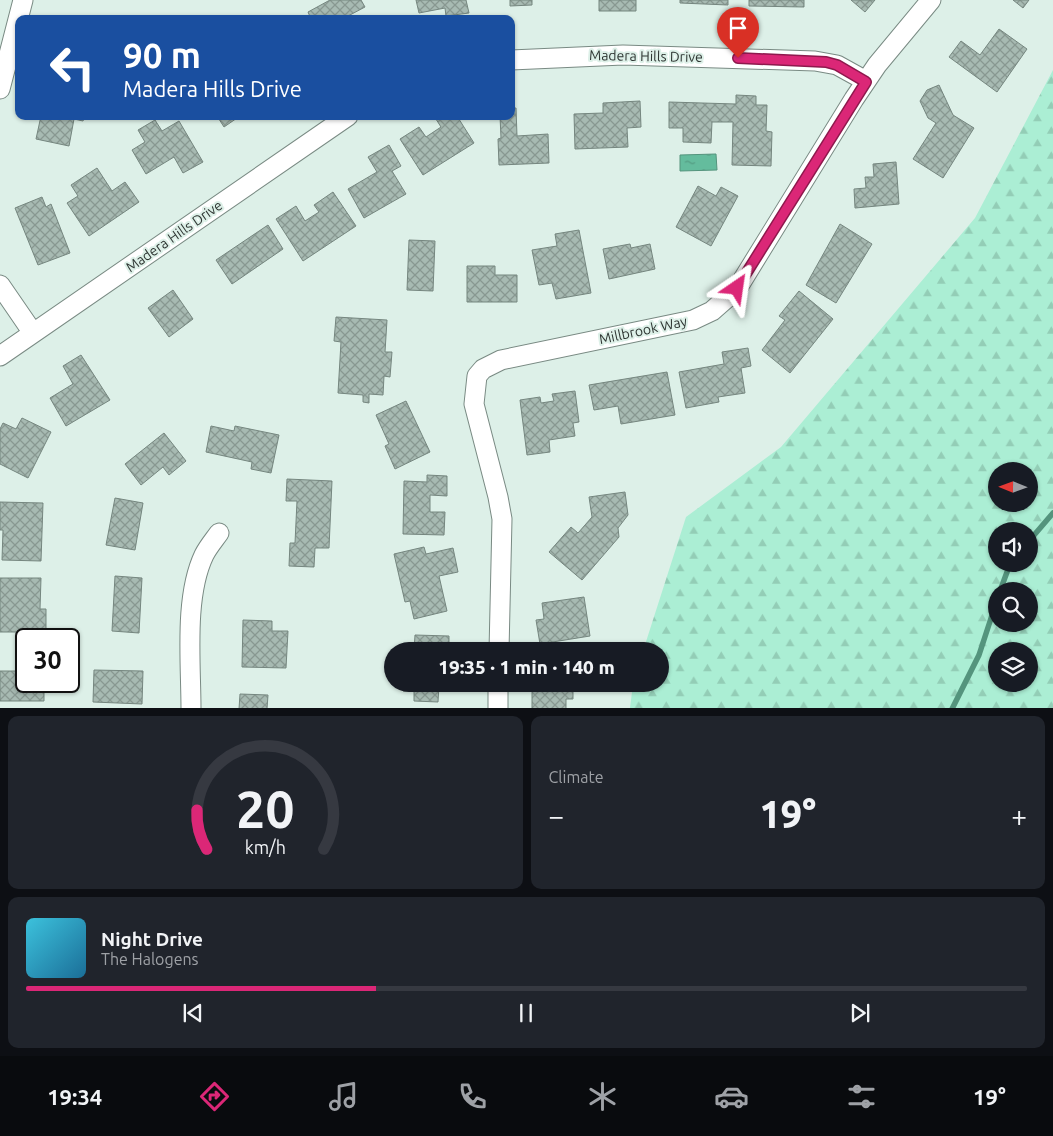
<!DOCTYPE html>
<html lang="en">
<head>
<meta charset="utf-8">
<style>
  body { margin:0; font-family:Ubuntu,sans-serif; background:#20242c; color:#f1f3f6; height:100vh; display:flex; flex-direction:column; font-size:19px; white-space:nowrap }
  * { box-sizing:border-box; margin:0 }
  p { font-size:16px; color:#9ea1a6 }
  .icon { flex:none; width:28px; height:28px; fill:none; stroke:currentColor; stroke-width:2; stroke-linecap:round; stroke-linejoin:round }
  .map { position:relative; height:708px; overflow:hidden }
  .panel { display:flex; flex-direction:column; gap:8px; padding:8px; background:#0d0f14; flex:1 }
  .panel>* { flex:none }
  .banner { position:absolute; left:15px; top:15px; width:500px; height:105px; border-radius:10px; box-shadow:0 1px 4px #0004; background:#1a4fa0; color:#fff; overflow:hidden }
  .needle { width:32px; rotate:271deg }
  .tools { position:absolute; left:988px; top:462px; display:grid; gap:10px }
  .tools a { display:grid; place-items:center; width:50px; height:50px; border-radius:50%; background:#171b24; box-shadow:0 1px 4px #0004; font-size:25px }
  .speed { position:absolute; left:15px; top:628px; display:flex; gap:10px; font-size:25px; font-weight:700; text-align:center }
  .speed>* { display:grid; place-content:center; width:65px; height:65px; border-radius:50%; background:#171b24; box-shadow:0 1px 4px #0004; line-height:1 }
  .speed .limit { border:2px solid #111; border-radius:8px; background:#fff; color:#111 }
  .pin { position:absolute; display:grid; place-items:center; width:42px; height:42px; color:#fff; margin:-51px -21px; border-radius:50% 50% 50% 0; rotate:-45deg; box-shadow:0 0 5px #0007 }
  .pin .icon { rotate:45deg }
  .me { position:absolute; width:55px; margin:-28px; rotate:32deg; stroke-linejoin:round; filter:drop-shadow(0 0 4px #0008) }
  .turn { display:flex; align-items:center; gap:18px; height:105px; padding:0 25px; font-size:22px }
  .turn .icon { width:65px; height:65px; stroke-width:2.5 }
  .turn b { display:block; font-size:35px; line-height:42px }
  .big { font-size:38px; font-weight:800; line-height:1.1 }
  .panel .tile { flex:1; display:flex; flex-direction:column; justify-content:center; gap:8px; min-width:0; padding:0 18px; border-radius:10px; background:#20242c }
  .panel .dial { align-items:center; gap:0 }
  .dial svg { height:130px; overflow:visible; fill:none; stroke:#363941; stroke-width:7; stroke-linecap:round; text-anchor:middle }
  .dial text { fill:#f1f3f6; stroke:none }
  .song { display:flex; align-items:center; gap:15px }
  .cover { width:60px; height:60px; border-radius:8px; background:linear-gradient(135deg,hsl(190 70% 55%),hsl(200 70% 35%)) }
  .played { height:5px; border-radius:2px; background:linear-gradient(90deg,#db2777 35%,#363941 35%) }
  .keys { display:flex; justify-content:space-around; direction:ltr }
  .heat { display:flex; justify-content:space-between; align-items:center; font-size:28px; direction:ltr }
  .panel .tiles { flex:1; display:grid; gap:8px; grid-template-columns:1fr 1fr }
  .tile:last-child { grid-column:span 2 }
  .trip { position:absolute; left:384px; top:642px; width:285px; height:50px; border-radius:25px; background:#171b24; box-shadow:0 1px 4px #0004; font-weight:800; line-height:50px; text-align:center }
  .tabs { display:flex; height:80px; justify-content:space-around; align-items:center; background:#090b0e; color:#9ea1a6 }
  .tabs .icon { width:35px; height:35px }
  .tabs .active { color:#db2777 }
  .tabs b { font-size:22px; color:#f1f3f6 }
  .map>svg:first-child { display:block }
  .forest { fill:url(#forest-firs); fill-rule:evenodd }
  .water { fill:url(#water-ripples); stroke:#54947d }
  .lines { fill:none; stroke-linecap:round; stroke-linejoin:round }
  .stream { stroke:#54947d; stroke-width:5.5 }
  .building { fill:url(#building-cross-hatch); stroke:#75867f }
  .minor-casing { stroke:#798a83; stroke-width:21 }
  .minor { stroke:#fff; stroke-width:19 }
  .route-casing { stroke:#8e194d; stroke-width:12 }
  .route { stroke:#db2777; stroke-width:9 }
  .labels { text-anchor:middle; stroke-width:4; stroke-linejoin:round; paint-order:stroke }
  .street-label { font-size:14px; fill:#2f3633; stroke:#ddf0e8 }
</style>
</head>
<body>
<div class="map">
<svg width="1053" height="709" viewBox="0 0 1053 709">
  <defs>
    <pattern id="forest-firs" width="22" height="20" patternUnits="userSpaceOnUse" patternTransform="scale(1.25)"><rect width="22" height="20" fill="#abeed4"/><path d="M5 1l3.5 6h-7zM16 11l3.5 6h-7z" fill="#93cdb6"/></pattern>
    <pattern id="water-ripples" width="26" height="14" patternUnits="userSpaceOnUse" patternTransform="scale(1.25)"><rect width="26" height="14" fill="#64bc9d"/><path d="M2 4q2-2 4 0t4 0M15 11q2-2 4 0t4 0" fill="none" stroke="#539a81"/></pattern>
    <pattern id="building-cross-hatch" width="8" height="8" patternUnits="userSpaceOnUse" patternTransform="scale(1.25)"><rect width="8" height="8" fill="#a7bab2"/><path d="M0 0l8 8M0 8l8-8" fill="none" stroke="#889891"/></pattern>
  </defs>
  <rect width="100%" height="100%" fill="#ddf0e8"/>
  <path class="forest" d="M 1053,70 L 1053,708 L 630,708 L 633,684 L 660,684 L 660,651 L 643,651 L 686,517 L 781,447 L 975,218 ZM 996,471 L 1029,471 L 1029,504 L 996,504 ZM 996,531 L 1029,531 L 1029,564 L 996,564 ZM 996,591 L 1029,591 L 1029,624 L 996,624 ZM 996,651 L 1029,651 L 1029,684 L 996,684 Z"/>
  <path class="water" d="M 716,154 L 717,170 L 680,171 L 680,155 Z"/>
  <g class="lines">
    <path class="stream" d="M 1029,541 L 1053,513
      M 1000,591 L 1010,564
      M 952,709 L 979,655 L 996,603"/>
  </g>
  <path class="building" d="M 330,0 L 361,0 L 365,7 L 348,16 L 349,19 L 311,19 L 308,12 Z
    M 416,0 L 466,0 L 469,13 L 446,16 L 445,8 L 419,13 Z
    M 510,0 L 532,0 L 532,5 L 510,6 Z
    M 599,0 L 636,0 L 636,11 L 599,11 Z
    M 680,0 L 728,0 L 728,5 L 680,3 Z
    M 749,0 L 804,0 L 804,7 L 749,6 Z
    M 851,0 L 875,0 L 865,12 Z
    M 1013,0 L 1029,0 L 1023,8 Z
    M 999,29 L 1027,49 L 997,92 L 949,57 L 961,41 L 980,55 Z
    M 939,85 L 953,115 L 974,128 L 943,178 L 913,159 L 936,123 L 928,118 L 920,101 L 927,90 Z
    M 736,95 L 756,96 L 756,105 L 767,105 L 766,131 L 772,132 L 771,166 L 732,165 L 733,122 L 712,122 L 711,143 L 683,142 L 683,128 L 669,128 L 669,102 L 736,104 Z
    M 640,101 L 641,127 L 627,128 L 628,147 L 575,149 L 574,114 L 603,113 L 603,103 Z
    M 511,108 L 516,108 L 517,136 L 548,134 L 549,163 L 499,165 L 498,139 L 501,138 L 500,116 L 511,116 Z
    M 41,116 L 85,116 L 83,121 L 74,119 L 69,146 L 36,139 Z
    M 217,116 L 240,116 L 224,127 Z
    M 434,116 L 457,116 L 474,143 L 423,175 L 400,139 L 419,127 L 426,137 L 441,127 Z
    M 155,120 L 162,131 L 179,121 L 203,162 L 183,173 L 174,157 L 146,174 L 132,150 L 145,142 L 138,130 Z
    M 389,145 L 401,166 L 392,171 L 406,194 L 364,218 L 348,189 L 377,172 L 368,157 Z
    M 896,162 L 899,204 L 855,208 L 854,189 L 866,188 L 865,177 L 874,177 L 873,164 Z
    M 97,168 L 112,191 L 125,182 L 139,202 L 89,236 L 67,203 L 78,196 L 71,185 Z
    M 698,186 L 716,196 L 721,187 L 738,196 L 711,246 L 676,227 Z
    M 333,192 L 356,226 L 303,261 L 276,219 L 296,206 L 305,221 L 319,212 L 314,205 Z
    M 42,197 L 46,207 L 51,204 L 70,253 L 38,265 L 15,208 Z
    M 840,224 L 872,244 L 836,303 L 806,285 Z
    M 268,225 L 283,249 L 232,284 L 216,260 Z
    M 579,230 L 591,293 L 556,299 L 552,283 L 539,285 L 532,250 L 557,246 L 555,234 Z
    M 409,240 L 435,241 L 433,291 L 407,290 Z
    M 630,244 L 631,248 L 650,244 L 655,269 L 609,279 L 603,249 Z
    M 467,266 L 495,266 L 495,275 L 517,275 L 517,302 L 467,302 Z
    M 173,290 L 193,319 L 169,337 L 148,308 Z
    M 799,291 L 833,319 L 790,373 L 762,350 L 785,320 L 779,316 Z
    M 336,317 L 387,320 L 385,352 L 392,352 L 390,377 L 384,376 L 383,395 L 369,394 L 369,403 L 363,402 L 363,395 L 338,393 L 341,342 L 334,341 Z
    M 748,348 L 751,366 L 741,368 L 745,393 L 718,397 L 719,402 L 686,408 L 679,372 L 724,364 L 722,352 Z
    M 81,355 L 110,400 L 66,426 L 50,398 L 73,384 L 63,366 Z
    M 667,372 L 675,415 L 621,424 L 618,406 L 594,410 L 589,385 Z
    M 575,391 L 579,422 L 573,423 L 575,436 L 549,440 L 550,452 L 527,455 L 520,400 L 540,397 L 541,403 L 554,401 L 552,394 Z
    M 406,401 L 430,452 L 395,469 L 385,446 L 389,444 L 376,415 Z
    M 22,418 L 51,432 L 28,478 L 0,464 L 0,429 L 3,423 L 16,429 Z
    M 211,426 L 234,431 L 235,426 L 279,435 L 271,473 L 251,469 L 252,462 L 206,452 Z
    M 164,433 L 186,461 L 169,475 L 163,467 L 141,485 L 125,464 Z
    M 427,475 L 447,476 L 447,496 L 430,495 L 430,512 L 445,512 L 444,535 L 403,534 L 404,481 L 427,482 Z
    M 287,479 L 332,481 L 329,548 L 315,548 L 314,567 L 289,566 L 290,543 L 295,543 L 297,501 L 286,501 Z
    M 625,492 L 628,515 L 618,528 L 619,537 L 582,580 L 549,552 L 571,527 L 578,533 L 592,517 L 589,497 Z
    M 115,498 L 143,503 L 135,550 L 106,545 Z
    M 0,502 L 43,503 L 41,561 L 2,560 L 3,530 L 0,530 Z
    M 424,547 L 426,554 L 453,548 L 458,572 L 439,576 L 447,611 L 414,619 L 410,601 L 405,602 L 394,554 Z
    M 115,576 L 142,578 L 139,633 L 112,631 Z
    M 0,578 L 41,578 L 40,609 L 46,609 L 46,632 L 0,632 Z
    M 584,597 L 590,636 L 540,644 L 536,620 L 544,619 L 542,603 Z
    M 243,620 L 272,621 L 272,631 L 288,631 L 286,668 L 242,667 Z
    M 415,635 L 449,636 L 449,651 L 414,651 Z
    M 94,670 L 143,671 L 142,704 L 93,702 Z
    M 0,671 L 26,671 L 26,681 L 44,681 L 44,701 L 0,701 Z
    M 404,684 L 448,684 L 447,686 L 439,685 L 438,702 L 414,701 L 414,691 L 403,691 Z
    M 532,684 L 573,684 L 573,699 L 566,699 L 566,709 L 532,709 Z
    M 240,694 L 268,695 L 267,709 L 239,709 Z"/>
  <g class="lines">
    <defs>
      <path id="minor" d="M 511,60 L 623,55 L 815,61 L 837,65 L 866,81
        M 0,89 L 23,0
        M 0,285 L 33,333
        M 0,356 L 348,116
        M 499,651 L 502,519 L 498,497 L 474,404 L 477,376 L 483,369 L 501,360 L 693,320 L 712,311 L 737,289 L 854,99 L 877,65 L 931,0
        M 191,709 C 191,662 184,597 204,555 C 208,547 214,540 219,533
        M 498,709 L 498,684"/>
    </defs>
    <use href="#minor" class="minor-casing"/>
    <use href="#minor" class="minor"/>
  </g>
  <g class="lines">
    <defs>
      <path id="route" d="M 737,288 L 866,82 L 837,65 L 826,62 L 738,58"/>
    </defs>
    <use href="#route" class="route-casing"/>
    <use href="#route" class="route"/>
  </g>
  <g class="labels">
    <g class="street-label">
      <text transform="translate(646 56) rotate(1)" y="5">Madera Hills Drive</text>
      <text transform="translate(174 236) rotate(-35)" y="5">Madera Hills Drive</text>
      <text transform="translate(643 330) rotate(-12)" y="5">Millbrook Way</text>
    </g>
  </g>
</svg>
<div class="tools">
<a><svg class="needle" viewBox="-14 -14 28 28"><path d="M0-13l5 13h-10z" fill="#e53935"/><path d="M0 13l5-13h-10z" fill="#9ea1a6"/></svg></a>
<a><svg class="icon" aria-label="sound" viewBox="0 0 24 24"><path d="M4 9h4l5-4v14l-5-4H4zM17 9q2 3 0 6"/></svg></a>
<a><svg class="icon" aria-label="search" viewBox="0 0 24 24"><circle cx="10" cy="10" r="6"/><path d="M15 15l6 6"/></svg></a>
<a><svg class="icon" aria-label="layers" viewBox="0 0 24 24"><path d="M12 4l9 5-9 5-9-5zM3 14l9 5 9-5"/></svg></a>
</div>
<div class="speed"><div class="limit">30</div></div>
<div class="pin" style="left:738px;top:58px;background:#d93025"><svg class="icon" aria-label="arrive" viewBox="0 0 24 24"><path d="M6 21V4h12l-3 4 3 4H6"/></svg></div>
<svg class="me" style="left:737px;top:288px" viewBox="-20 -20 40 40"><path d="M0-17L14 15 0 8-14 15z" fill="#db2777" stroke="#fff" stroke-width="4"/></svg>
<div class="trip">19:35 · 1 min · 140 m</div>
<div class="banner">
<div class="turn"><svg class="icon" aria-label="left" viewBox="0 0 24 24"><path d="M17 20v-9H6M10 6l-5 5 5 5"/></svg><div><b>90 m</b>Madera Hills Drive</div></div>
</div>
</div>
<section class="panel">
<div class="tiles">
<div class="tile dial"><svg viewBox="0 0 100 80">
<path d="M14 69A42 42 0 1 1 86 69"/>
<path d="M14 69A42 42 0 0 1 8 45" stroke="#db2777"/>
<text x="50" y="56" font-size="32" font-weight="700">20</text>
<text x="50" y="72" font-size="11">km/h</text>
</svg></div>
<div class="tile"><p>Climate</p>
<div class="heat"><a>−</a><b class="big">19°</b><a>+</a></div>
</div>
<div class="tile">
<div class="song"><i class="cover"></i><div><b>Night Drive</b><p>The Halogens</p></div></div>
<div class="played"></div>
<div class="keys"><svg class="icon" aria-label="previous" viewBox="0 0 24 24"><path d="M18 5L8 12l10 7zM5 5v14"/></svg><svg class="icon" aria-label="pause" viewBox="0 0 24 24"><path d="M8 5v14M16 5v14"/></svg><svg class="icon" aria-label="next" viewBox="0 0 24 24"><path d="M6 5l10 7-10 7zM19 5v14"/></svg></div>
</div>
</div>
</section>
<nav class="tabs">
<b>19:34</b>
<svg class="icon active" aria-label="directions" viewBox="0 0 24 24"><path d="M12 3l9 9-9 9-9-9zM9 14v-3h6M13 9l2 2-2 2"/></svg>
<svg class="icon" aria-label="music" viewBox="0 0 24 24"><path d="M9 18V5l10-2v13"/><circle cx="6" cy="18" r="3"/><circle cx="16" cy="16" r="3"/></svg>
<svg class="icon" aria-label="phone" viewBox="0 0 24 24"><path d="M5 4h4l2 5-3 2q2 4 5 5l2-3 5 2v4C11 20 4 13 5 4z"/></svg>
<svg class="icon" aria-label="climate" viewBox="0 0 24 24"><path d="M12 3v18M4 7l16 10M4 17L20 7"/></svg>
<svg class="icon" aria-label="car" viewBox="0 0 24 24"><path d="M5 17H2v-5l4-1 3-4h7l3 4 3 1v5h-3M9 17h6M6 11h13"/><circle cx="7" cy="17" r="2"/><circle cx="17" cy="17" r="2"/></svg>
<svg class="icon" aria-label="filters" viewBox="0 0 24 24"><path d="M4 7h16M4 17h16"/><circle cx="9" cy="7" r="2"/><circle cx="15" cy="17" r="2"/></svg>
<b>19°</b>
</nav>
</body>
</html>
